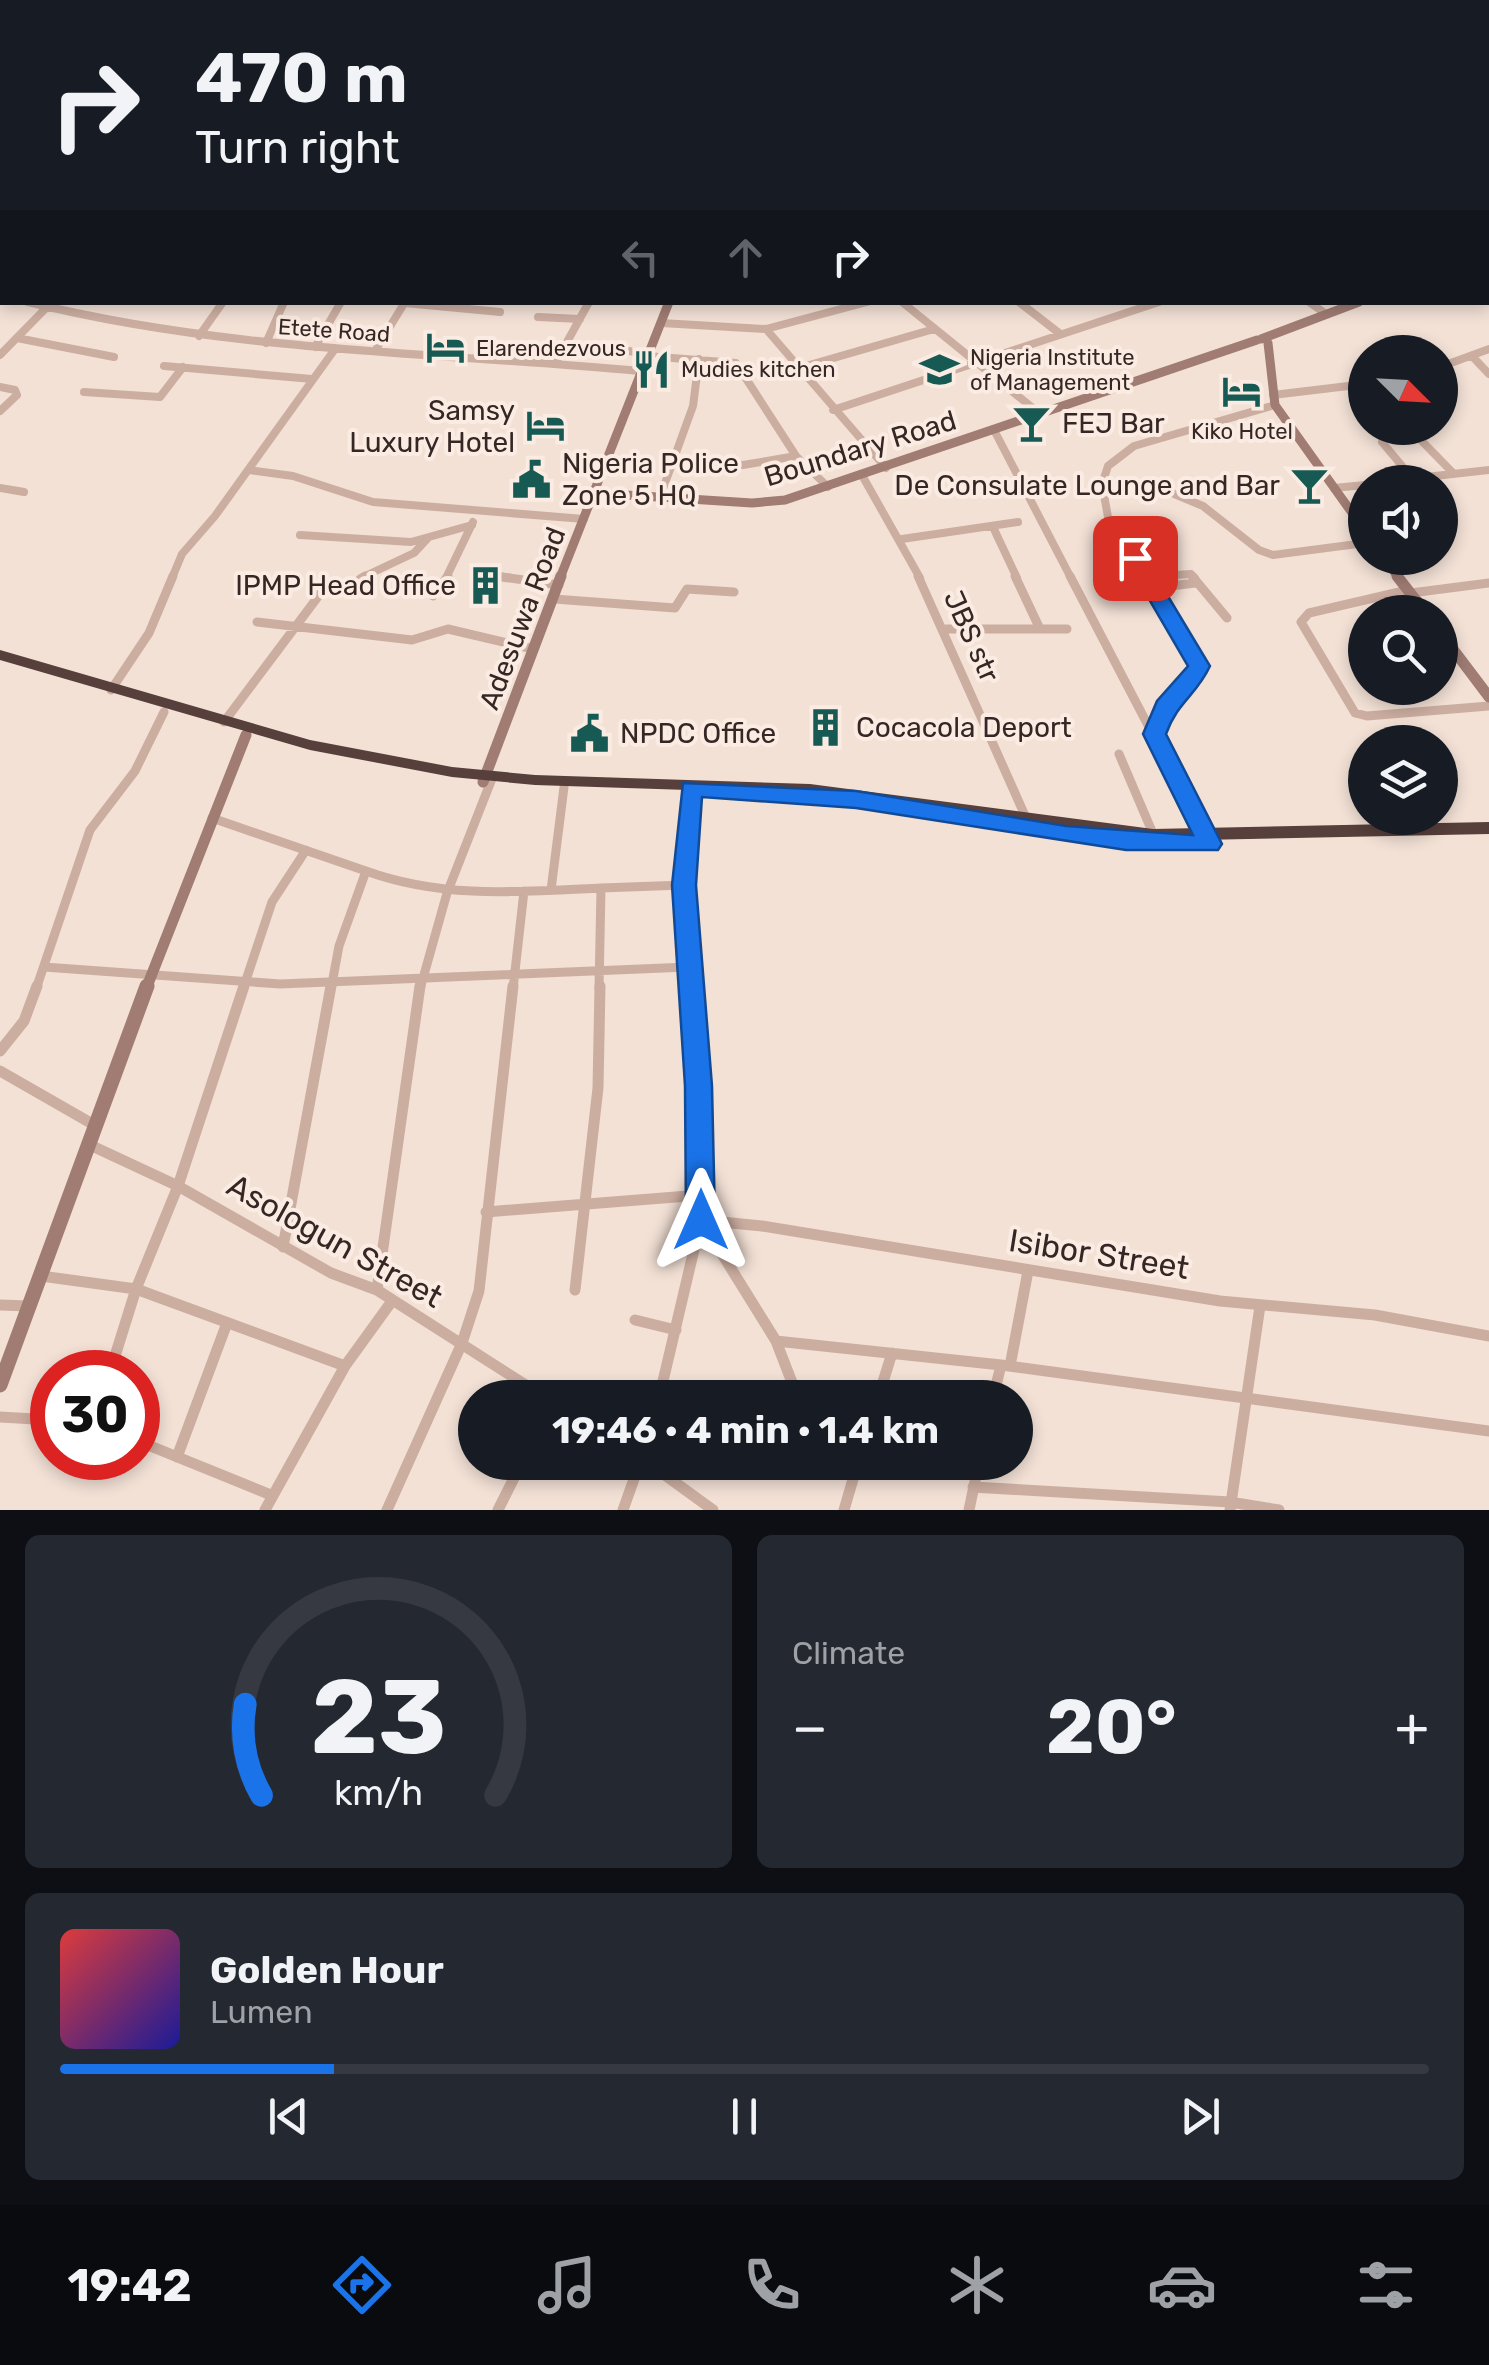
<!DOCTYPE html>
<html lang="en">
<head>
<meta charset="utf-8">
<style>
  body { margin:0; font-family:Rubik,sans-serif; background:#242831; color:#f1f3f6; height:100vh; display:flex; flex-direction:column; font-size:38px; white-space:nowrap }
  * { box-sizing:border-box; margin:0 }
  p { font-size:32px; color:#9ea1a6 }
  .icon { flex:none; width:55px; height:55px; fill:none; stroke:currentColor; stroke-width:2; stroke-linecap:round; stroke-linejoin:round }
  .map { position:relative; height:1510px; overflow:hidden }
  .sheet { display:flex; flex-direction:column; gap:25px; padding:25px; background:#0d0f14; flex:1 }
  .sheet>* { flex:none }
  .banner { position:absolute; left:0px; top:0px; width:1490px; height:305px; box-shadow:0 5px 15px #0003; background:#171b24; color:#f1f3f6; overflow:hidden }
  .needle { width:65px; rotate:114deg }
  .tools { position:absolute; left:1348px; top:335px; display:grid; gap:20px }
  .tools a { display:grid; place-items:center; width:110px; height:110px; border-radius:50%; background:#171b24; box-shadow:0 5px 15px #0003; font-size:50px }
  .speed { position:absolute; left:30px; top:1350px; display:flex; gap:20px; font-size:50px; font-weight:700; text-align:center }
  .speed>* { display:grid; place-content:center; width:130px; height:130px; border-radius:50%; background:#171b24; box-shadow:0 5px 15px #0003; line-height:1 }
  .speed .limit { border:15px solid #d22; background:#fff; color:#111 }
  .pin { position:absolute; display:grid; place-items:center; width:85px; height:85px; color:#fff; margin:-42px; border-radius:20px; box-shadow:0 5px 15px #0006 }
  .me { position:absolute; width:110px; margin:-55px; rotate:0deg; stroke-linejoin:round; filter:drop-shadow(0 0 8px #0008) }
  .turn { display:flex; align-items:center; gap:35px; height:210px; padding:0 30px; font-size:45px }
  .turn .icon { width:130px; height:130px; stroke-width:2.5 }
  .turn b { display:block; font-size:70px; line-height:85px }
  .lanes { display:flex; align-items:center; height:95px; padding:0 30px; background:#0003; justify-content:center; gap:50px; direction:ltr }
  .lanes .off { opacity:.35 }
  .big { font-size:75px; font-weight:700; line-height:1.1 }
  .sheet .tile { flex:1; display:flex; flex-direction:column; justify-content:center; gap:15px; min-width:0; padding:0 35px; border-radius:15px; background:#242831 }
  .sheet .dial { align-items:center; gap:0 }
  .dial svg { height:260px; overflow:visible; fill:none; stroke:#363941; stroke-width:7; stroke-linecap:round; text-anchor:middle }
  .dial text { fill:#f1f3f6; stroke:none }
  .song { display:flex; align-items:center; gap:30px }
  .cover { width:120px; height:120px; border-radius:15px; background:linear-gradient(135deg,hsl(0 70% 55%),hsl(240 70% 35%)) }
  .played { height:10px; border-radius:5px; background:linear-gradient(90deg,#1a73e8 20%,#363941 20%) }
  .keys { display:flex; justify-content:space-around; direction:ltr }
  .heat { display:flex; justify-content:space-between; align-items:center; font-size:55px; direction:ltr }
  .sheet .tiles { flex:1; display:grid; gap:25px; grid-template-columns:1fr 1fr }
  .tile:last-child { grid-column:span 2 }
  .trip { position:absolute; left:458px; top:1380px; width:575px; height:100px; border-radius:50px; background:#171b24; box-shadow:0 5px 15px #0003; font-weight:700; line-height:100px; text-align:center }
  .tabs { display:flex; height:160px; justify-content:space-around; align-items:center; background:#090b0e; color:#9ea1a6 }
  .tabs .icon { width:70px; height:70px }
  .tabs .current { color:#1a73e8 }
  .tabs b { font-size:45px; color:#f1f3f6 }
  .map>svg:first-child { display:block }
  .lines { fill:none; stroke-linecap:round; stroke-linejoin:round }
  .street-far3 { stroke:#ccaea1; stroke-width:5 }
  .street-far2 { stroke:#ccaea1; stroke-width:8 }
  .street-far1 { stroke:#ccaea1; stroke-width:9 }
  .street { stroke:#ccaea1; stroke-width:11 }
  .secondary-far3 { stroke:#a07c73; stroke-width:8 }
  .secondary-far2 { stroke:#a07c73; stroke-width:9 }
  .secondary-far1 { stroke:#a07c73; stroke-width:11 }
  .secondary { stroke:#a07c73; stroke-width:15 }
  .highway { fill:#573f3b; fill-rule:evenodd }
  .route { fill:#1a73e8; stroke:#114b97; stroke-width:2.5 }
  .labels { text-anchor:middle; stroke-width:8; stroke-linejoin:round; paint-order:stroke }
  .far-street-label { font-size:22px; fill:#362725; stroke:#fbece3 }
  .far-poi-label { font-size:22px; fill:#362725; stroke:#fbece3; text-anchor:start }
  .poi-label { font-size:28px; fill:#362725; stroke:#fbece3; text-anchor:start }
  .street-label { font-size:28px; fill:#362725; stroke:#fbece3 }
  .near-street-label { font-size:32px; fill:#362725; stroke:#fbece3 }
</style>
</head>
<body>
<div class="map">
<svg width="1489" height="1510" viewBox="0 0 1489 1510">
  <rect width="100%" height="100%" fill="#f3e1d6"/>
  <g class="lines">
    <path class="street-far3" d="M 367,0 L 384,2
      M 696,0 L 700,2
      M 789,0 L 794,2
      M 897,0 L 907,2
      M 968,0 L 973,2
      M 1027,0 L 1033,2
      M 1060,0 L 1066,2
      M 1113,0 L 1120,2
      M 1165,0 L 1172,2
      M 1213,0 L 1221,2
      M 1301,0 L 1307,2
      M 1349,0 L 1355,2
      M 1405,0 L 1411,2
      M 1452,0 L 1459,2
      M 200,2 L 208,2
      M 488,2 L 493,0
      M 607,2 L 615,0
      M 855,2 L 865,0
      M 1007,2 L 1020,0
      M 1278,2 L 1287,0"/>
    <path class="street-far2" d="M 28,302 C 229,352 434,352 639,371
      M 902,302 L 1039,413
      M 1019,302 L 1059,333
      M 1309,302 L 1326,314
      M 405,303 L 500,312
      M 538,317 L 580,319
      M 661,323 L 766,329 L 867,302
      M 766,329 L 886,468
      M 199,336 L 223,302
      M 17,338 L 114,357
      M 266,343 L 284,302
      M 597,346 L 648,354
      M 315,347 L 341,302
      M 375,351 L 405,302
      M 0,355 L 46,308
      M 647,356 L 736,363 L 796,456 L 828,487
      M 1472,356 L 1489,374
      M 556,362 L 589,302
      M 164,366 L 312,379
      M 1440,367 L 1489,349
      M 799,368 L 934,329
      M 0,387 L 15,390 L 17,395 L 0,411
      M 84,392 L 160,397 L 183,367
      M 1273,395 L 1365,384
      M 833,410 L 1159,302
      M 994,430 L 1071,578
      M 1415,434 L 1454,474
      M 1382,442 L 1413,479
      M 676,460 L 743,465 L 796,456
      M 249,470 L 293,476 L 373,502 L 584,519
      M 863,477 L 920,578
      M 1381,482 L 1489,470
      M 0,488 L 24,492
      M 1334,488 L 1365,485
      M 1167,491 L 1203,506 L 1259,550 L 1273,555 L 1365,543
      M 660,497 L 693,406 L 699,359
      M 993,527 L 1017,578
      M 300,535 L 411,542 L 472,525
      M 902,539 L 1018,522
      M 476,573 L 512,578
      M 1146,577 L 1191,574 L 1195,578
      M 172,578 L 182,554 L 215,516 L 335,349
      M 361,578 L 414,553 L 427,539
      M 446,578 L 473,522
      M 1145,578 L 1108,517 L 1102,484 L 1108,466 L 1134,446 L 1275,405"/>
    <path class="street-far1" d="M 495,576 L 559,585
      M 918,576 L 1027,820
      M 1015,576 L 1040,629
      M 1070,576 L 1210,844
      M 1144,576 L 1199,667 L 1164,712 L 1154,734
      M 1192,576 L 1227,618
      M 1146,577 L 1166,576
      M 359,580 L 365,576
      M 1153,588 L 1196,583
      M 1408,590 L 1309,613 L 1301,622 L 1355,713 L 1367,716 L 1489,706
      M 1411,593 L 1489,583
      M 433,596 L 448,576
      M 554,599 L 675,608 L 687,589 L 734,592
      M 257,622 L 412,640 L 448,629 L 533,649
      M 946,629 L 1067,629
      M 111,690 L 149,633 L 173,576
      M 224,722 L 326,586
      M 1119,754 L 1157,843
      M 691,788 L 684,885 L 691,989
      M 212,818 L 366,871 L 339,946 L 331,989
      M 366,871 C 443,899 520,892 601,888 L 599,989
      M 601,888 L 684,885
      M 551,890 L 564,787
      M 44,967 L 280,984 L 688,967
      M 36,989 L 90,830 L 135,771 L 164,712
      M 243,989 L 272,902 L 306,850
      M 420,989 L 447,893 L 493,776
      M 513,989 L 524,891"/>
    <path class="street" d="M 0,1051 L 24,1021 L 37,986
      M 0,1071 L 96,1126
      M 90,1145 L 178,1186 L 331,1273 L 377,1290 L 546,1398
      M 486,1212 L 701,1195
      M 701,1220 L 762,1226 L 1220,1301 L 1375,1315 L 1489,1336
      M 701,1220 L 776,1341 L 798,1398
      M 283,1247 L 331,986
      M 41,1276 L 136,1289 L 345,1366
      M 377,1290 L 420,986
      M 575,1290 L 598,1088 L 600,986
      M 0,1305 L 29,1306
      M 635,1320 L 676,1330
      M 776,1341 L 1001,1365 L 1489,1431
      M 1010,1366 L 1028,1271
      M 110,1372 L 136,1289 L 178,1186 L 244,986
      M 659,1398 L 701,1220 L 691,986
      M 878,1398 L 892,1353
      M 993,1398 L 1001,1365
      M 0,1417 L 52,1420
      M 138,1441 L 271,1495
      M 177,1457 L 227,1323
      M 647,1462 L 713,1510
      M 973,1487 L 1230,1502 L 1279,1510
      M 265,1510 L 345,1366 L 392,1301
      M 387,1510 L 462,1343 L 479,1291 L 513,986
      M 498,1510 L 522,1462
      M 623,1510 L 640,1462
      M 844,1510 L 858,1462
      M 969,1510 L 979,1462
      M 1230,1510 L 1260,1306"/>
    <path class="secondary-far3" d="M 553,0 L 561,2"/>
    <path class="secondary-far2" d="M 1261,339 L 1359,302
      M 1268,343 L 1275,405 L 1365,531
      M 595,493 L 752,503 L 785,500 L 1257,340
      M 1384,558 L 1399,578
      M 560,578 L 669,302"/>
    <path class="secondary-far1" d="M 1397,576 L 1425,612
      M 1440,632 L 1489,697
      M 483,782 L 561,576
      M 146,989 L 246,735"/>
    <path class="secondary" d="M 0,1385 L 147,986"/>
    <path class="highway" d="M 0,650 L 310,740 L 452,767 L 535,775 L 810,784 L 1153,829 L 1489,822 L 1489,834 L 1153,841 L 810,794 L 535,785 L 452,777 L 310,750 L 0,660 Z"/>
  </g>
  <path class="route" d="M 1135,552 L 1145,558 L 1210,666 C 1196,696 1178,701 1166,734 L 1222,844 L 1218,850 L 1126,850 L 856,808 L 702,797 L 696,885 L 712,1086 L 715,1220 L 711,1228 L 701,1232 L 690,1228 L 686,1220 L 685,1086 L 672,885 L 683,783 L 856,791 L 1066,826 L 1193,835 L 1143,734 L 1157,701 L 1188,666 L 1125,558 Z"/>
  <defs>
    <symbol id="hotel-bare" viewBox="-9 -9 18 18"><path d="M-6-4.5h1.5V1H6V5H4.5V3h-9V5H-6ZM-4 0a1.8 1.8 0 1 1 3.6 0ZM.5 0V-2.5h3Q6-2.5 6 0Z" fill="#175a54" stroke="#fbece3" stroke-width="2.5" paint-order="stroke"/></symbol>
    <symbol id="restaurant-bare" viewBox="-9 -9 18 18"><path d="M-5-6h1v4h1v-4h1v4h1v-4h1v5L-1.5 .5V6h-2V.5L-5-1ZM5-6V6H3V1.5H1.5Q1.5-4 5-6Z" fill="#175a54" stroke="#fbece3" stroke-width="2.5" paint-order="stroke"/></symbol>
    <symbol id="university-bare" viewBox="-9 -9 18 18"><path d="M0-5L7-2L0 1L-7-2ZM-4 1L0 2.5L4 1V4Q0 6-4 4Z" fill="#175a54" stroke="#fbece3" stroke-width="2.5" paint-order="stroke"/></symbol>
    <symbol id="bar-bare" viewBox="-9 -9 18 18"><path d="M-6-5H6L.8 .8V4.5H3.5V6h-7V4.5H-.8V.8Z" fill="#175a54" stroke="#fbece3" stroke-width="2.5" paint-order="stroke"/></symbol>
    <symbol id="civic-bare" viewBox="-9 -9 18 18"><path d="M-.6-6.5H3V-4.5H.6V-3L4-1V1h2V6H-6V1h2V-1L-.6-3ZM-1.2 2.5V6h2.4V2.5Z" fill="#175a54" stroke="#fbece3" stroke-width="2.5" paint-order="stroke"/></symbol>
    <symbol id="building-bare" viewBox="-9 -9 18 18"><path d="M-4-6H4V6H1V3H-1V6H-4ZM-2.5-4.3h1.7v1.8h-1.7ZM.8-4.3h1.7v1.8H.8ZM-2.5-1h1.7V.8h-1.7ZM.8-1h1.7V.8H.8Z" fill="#175a54" stroke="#fbece3" stroke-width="2.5" paint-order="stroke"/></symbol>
  </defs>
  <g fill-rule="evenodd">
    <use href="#hotel-bare" x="418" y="320" width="55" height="55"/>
    <use href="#restaurant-bare" x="624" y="342" width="55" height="55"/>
    <use href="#university-bare" x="912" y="342" width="55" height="55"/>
    <use href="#hotel-bare" x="1214" y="364" width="55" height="55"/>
    <use href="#bar-bare" x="1004" y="396" width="55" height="55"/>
    <use href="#hotel-bare" x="518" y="398" width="55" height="55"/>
    <use href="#civic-bare" x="504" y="452" width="55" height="55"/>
    <use href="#bar-bare" x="1282" y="458" width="55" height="55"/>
    <use href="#building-bare" x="458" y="558" width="55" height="55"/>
    <use href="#building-bare" x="798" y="700" width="55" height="55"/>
    <use href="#civic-bare" x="562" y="706" width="55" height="55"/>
  </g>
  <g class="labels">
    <g class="far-street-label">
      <text transform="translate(334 330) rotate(4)" y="8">Etete Road</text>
    </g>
    <g class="far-poi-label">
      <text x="476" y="356">Elarendezvous</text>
      <text x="970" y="365">Nigeria Institute<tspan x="970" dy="25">of Management</tspan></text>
      <text x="681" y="377">Mudies kitchen</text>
      <text x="1242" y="439" text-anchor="middle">Kiko Hotel</text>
    </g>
    <g class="poi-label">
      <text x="515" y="420" text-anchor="end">Samsy<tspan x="515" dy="32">Luxury Hotel</tspan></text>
      <text x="1062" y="433">FEJ Bar</text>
      <text x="562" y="473">Nigeria Police<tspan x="562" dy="32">Zone 5 HQ</tspan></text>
      <text x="1280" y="495" text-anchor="end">De Consulate Lounge and Bar</text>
      <text x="456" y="595" text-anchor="end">IPMP Head Office</text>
      <text x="856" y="737">Cocacola Deport</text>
      <text x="620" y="743">NPDC Office</text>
    </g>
    <g class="street-label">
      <text transform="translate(860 448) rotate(-17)" y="10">Boundary Road</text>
      <text transform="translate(522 618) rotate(-69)" y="10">Adesuwa Road</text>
      <text transform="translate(972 636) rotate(66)" y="10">JBS str</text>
    </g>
    <g class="near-street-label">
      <text transform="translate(335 1241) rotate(29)" y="11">Asologun Street</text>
      <text transform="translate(1099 1254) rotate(9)" y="11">Isibor Street</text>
    </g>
  </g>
</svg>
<div class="tools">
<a><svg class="needle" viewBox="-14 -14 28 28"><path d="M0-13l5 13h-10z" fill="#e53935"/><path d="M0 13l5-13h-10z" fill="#9ea1a6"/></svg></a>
<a><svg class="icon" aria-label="sound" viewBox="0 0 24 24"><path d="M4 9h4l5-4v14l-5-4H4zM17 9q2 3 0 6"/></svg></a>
<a><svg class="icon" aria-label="search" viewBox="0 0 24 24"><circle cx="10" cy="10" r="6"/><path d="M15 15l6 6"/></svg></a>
<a><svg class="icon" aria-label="layers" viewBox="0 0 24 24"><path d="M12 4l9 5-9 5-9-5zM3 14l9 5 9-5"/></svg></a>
</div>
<div class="speed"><div class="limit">30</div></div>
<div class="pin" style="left:1135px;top:558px;background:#d93025"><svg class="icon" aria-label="arrive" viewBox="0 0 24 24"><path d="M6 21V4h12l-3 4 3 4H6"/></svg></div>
<svg class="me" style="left:701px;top:1220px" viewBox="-20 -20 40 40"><path d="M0-17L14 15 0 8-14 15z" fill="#1a73e8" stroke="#fff" stroke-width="4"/></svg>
<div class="trip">19:46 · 4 min · 1.4 km</div>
<div class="banner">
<div class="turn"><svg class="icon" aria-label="right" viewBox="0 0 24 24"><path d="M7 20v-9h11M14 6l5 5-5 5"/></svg><div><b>470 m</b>Turn right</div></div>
<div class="lanes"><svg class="icon off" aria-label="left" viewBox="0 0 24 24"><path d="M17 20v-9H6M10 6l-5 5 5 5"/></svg><svg class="icon off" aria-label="ahead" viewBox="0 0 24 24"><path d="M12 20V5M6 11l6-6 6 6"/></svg><svg class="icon" aria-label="right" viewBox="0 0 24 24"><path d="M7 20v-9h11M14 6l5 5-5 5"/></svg></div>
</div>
</div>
<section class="sheet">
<div class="tiles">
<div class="tile dial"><svg viewBox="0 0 100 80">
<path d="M14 69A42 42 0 1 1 86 69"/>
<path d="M14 69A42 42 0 0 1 9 41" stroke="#1a73e8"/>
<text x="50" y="56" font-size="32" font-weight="700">23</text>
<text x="50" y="72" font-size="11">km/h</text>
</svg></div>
<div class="tile"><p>Climate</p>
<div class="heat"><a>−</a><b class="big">20°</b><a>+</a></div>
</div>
<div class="tile">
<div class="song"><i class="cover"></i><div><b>Golden Hour</b><p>Lumen</p></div></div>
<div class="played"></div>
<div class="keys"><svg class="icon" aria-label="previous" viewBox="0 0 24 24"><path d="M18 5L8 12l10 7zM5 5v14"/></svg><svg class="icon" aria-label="pause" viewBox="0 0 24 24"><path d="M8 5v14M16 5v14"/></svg><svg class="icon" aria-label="next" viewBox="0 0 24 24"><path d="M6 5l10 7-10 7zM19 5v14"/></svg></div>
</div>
</div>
</section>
<nav class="tabs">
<b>19:42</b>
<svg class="icon current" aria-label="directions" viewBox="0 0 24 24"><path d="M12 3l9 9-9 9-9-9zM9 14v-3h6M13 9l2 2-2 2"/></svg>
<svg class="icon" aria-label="music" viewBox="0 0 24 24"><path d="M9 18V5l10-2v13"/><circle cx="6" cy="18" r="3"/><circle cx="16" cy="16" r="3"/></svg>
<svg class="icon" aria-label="phone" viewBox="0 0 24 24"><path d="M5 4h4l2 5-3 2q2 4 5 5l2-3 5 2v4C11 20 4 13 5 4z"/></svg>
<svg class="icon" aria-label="climate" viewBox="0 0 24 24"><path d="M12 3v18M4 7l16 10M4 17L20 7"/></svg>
<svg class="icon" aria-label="car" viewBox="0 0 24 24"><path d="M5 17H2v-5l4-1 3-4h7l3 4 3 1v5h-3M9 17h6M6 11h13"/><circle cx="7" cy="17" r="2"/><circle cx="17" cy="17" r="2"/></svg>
<svg class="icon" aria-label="filters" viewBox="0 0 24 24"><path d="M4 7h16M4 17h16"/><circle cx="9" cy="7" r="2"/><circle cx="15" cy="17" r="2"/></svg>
</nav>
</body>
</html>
